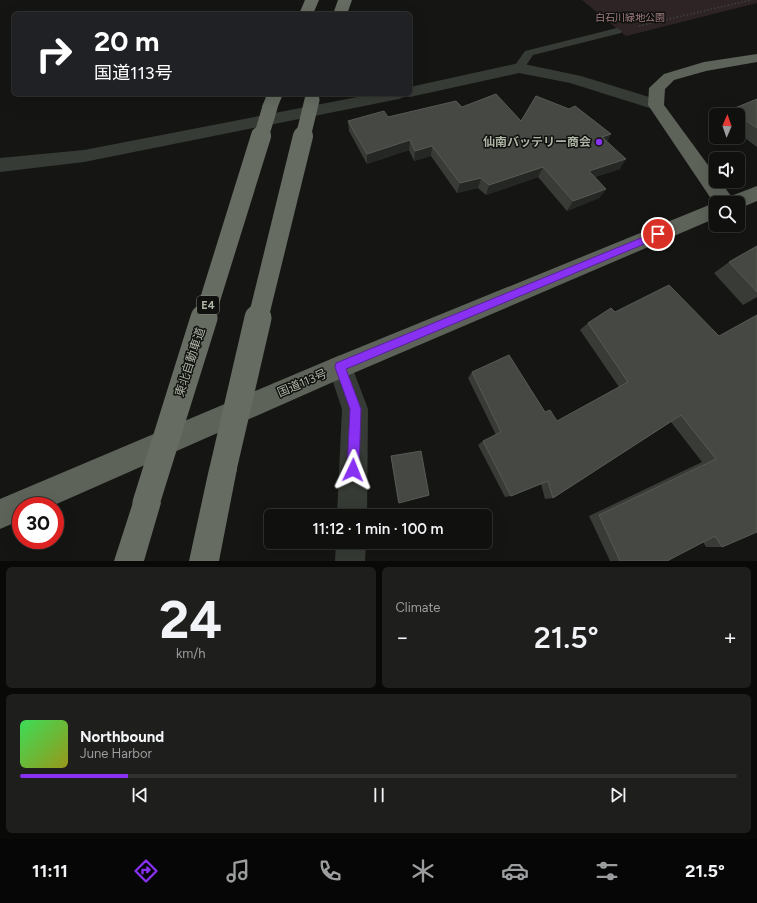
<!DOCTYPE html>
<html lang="en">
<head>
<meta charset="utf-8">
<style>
  body { margin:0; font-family:Figtree,"Noto Sans JP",sans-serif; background:#1e1e1d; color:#f1f3f6; height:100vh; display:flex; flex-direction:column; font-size:15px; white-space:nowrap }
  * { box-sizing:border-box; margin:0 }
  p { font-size:13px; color:#9c9d9e }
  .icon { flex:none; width:22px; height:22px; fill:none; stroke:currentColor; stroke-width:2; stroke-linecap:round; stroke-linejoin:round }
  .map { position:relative; height:561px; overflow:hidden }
  .side { display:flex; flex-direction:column; gap:6px; padding:6px; background:#090908; flex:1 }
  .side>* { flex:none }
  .hud { position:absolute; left:12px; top:12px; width:400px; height:84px; border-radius:6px; box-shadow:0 4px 16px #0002,0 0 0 1px #30302f; background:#202124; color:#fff; overflow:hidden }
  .needle { width:26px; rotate:2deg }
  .fabs { position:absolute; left:709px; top:108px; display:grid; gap:8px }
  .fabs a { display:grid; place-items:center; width:36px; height:36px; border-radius:6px; background:#10100f; box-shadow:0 4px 16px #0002,0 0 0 1px #30302f; font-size:20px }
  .speed { position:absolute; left:12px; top:497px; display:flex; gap:8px; font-size:20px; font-weight:700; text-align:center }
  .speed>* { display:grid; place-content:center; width:52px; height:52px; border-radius:50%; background:#10100f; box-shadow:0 4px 16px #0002,0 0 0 1px #30302f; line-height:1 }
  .speed .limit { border:6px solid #d22; background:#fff; color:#111 }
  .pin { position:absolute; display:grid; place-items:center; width:34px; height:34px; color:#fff; margin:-17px; border:2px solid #fff; border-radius:50%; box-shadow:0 1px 4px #0007 }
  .me { position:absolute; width:44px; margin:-22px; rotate:2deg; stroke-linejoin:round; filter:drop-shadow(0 0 3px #0008) }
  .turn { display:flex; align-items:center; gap:14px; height:84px; padding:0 16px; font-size:18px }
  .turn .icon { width:52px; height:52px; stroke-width:2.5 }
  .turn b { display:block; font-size:28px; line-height:34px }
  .big { font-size:30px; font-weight:600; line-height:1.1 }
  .side .tile { flex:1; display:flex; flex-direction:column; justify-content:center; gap:6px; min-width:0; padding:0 14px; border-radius:6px; background:#1e1e1d }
  .side .dial { align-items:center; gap:0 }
  .dial b { font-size:52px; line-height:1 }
  .song { display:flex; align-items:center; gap:12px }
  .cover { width:48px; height:48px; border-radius:6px; background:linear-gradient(135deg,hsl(130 70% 55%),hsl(60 70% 35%)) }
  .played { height:4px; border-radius:2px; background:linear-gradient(90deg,#8831f2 15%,#30302f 15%) }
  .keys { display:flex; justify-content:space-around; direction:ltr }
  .heat { display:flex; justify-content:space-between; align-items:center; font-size:22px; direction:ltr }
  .side .tiles { flex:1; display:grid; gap:6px; grid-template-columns:1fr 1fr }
  .tile:last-child { grid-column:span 2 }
  .trip { position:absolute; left:264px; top:509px; width:228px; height:40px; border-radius:6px; background:#10100f; box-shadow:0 4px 16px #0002,0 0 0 1px #30302f; font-weight:600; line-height:40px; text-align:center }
  .menu { display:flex; height:64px; justify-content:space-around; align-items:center; background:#060606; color:#9c9d9e }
  .menu .icon { width:28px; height:28px }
  .menu .active { color:#8831f2 }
  .menu b { font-size:18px; color:#f1f3f6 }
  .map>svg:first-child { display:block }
  .green { fill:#2e2425 }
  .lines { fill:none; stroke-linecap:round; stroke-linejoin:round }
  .path { stroke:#3f423b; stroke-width:1.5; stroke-dasharray:1.5 2; stroke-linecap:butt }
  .service { fill:#373b35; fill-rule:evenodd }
  .minor { fill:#373b35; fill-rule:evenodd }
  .trunk { fill:#5e6359; fill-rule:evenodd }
  .motorway { fill:#666c61; fill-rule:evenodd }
  .motorway-bridge-far2 { stroke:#666c61; stroke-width:15 }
  .motorway-bridge-far1 { stroke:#666c61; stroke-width:20 }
  .motorway-bridge { stroke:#666c61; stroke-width:27 }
  .wall { fill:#393b37 }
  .shaded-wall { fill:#252724 }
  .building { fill:#454843; stroke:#565a53 }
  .route { fill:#8831f2; stroke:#58209d }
  .poi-dot { fill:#8831f2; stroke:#10110f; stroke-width:1.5 }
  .labels { text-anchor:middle; stroke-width:3; stroke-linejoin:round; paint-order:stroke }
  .far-park-label { font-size:10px; fill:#a27d82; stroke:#10110f }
  .shield { fill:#10110f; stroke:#7f8479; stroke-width:1 }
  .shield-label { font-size:11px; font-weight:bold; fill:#aeb6a6 }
  .poi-label { font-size:12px; font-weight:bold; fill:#aeb6a6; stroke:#10110f; text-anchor:end }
  .street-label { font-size:12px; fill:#aeb6a6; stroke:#10110f }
</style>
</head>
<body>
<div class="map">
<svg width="757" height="561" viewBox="0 0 757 561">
  <rect width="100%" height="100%" fill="#151614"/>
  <path class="green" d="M 582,0 L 757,0 L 757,3 L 626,36 Z"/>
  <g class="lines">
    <path class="path" d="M 639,26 L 751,0"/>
    <path class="service" d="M 617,28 L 622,31 L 621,33 L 533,55 L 523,70 L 515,70 L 513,68 L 525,51 Z"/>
    <path class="minor" d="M 519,63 L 581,76 L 662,101 L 664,105 L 662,109 L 656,110 L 570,83 L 519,73 L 410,97 L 406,96 L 399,99 L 84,162 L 0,172 L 0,158 L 84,150 L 373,94 L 410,94 L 410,87 Z
      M 340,355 L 349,359 L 368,409 L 367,516 L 337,516 L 342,409 L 328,367 L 331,359 Z
      M 336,542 L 366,542 L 365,561 L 335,561 Z"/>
    <path class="trunk" d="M 757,54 L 757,62 L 706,71 L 674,80 L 665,89 L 664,105 L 716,176 L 716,181 L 720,181 L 731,196 L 757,186 L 757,201 L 738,209 L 738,203 L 716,203 L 716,218 L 349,375 L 52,506 L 21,506 L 21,520 L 0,529 L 0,499 L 331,359 L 714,203 L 648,105 L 649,88 L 664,74 L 704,62 Z"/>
    <path class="motorway" d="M 305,0 L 319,0 L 313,14 L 299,14 Z
      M 338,0 L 352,0 L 347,14 L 333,14 Z
      M 267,94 L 283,94 L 276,111 L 270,112 L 264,111 L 262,107 Z
      M 223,455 L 233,459 L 237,469 L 219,561 L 189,561 L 209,469 L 213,459 Z
      M 146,488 L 156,493 L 161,503 L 144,561 L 114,561 L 136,493 Z"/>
    <path class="motorway-bridge-far2" d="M 261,137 L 270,107
      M 303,137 L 312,100"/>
    <path class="motorway-bridge-far1" d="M 204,319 L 261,136
      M 258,319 L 303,136"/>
    <path class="motorway-bridge" d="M 223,469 L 258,318
      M 146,503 L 204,318"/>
  </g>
  <path class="wall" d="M 757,99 L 757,147 L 738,133 L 738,115 L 726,115 L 730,110 Z
    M 462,107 L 521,121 L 611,134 L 607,141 L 620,169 L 595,177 L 606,189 L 599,198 L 567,211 L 538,177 L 486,195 L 478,188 L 457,193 L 431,156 L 414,161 L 409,150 L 367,164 L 349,131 L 348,121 L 388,117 Z
    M 757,246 L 757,297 L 743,305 L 714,273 L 729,262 Z
    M 615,312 L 719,336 L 722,547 L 706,547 L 703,542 L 667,561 L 610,561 L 589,516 L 702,462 L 671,422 L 553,498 L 545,499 L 541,484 L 511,496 L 505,497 L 478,445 L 483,441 L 496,435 L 468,378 L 472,372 L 545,412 L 557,421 L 619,387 L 580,330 L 588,323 Z
    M 391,456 L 429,495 L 428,496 L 398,503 L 391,458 Z"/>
  <path class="shaded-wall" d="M 611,134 L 605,144 L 602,137 Z
    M 410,140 L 409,150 L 367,164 L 367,154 Z
    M 432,146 L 431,156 L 414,161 L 415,151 Z
    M 626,159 L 620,169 L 583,181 L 589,171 Z
    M 543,167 L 538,177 L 486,195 L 489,185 Z
    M 481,178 L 478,188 L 457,193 L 460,183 Z
    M 606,189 L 599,198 L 567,211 L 573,201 Z"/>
  <path class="building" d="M 496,94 L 521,121 L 536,96 L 569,109 L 575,106 L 611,134 L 602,137 L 626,159 L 589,171 L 606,189 L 573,201 L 543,167 L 489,185 L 481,178 L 460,183 L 432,146 L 415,151 L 410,140 L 367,154 L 348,121 L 384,111 L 388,117 L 456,101 L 462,107 Z
    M 757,99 L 757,128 L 730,110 Z
    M 757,246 L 757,292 L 729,262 Z
    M 669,285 L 719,336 L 757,315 L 757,532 L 722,547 L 715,536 L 667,561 L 620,561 L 599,515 L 716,459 L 681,415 L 553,498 L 548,481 L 511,496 L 483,441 L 501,432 L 472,372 L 509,355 L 545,412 L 550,410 L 557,421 L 628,382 L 588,323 L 611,308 L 615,312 Z
    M 421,451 L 429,495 L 399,503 L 391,456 Z"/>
  <path class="route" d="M 658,231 L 662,234 L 661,237 L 346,369 L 361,409 L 359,470 L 357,474 L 353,476 L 349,474 L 347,470 L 350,409 L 335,367 L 336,363 Z"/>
  <circle class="poi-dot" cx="599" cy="142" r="4"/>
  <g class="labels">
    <g class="far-park-label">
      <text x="630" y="21">白石川緑地公園</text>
    </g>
    <rect class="shield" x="197" y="296" width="22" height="18" rx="3"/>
    <g class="shield-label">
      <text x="208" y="309">E4</text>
    </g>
    <g class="poi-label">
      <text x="591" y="146">仙南バッテリー商会</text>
    </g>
    <g class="street-label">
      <text transform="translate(190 362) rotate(-72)" y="4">東北自動車道</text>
      <text transform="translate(302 383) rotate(-23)" y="4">国道113号</text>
    </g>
  </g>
</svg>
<div class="fabs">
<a><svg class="needle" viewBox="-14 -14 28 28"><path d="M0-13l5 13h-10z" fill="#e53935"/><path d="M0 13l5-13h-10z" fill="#9c9d9e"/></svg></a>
<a><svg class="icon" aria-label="sound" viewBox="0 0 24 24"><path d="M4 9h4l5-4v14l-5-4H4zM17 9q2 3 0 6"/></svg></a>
<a><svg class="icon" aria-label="search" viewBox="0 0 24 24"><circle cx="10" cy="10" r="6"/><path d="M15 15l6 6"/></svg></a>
</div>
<div class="speed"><div class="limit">30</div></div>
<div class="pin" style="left:658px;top:234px;background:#d93025"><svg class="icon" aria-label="arrive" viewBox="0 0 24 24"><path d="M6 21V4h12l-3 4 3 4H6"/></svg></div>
<svg class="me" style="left:353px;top:470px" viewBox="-20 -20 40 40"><path d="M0-17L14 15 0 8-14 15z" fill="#8831f2" stroke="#fff" stroke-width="4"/></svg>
<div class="trip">11:12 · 1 min · 100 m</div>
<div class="hud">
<div class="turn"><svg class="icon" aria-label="right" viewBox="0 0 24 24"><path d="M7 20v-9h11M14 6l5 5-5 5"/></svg><div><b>20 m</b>国道113号</div></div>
</div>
</div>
<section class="side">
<div class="tiles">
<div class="tile dial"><b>24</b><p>km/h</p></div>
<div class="tile"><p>Climate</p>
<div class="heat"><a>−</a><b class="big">21.5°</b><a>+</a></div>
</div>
<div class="tile">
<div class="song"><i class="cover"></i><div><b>Northbound</b><p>June Harbor</p></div></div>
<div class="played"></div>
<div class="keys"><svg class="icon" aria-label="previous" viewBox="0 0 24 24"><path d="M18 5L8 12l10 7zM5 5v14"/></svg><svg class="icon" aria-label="pause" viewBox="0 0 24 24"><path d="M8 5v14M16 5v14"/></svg><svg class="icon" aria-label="next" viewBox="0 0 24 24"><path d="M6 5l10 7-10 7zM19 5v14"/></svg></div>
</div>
</div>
</section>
<nav class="menu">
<b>11:11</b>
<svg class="icon active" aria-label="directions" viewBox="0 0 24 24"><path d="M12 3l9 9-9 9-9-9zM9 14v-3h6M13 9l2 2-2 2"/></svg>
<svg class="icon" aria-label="music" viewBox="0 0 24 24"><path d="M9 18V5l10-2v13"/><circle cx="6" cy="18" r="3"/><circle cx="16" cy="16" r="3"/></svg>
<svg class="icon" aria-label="phone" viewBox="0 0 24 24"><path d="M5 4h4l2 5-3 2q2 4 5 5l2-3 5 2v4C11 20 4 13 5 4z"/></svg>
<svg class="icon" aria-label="climate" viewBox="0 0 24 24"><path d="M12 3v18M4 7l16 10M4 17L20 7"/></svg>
<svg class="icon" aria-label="car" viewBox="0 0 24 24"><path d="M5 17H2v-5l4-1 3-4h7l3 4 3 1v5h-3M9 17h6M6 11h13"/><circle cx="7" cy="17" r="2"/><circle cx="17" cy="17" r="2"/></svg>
<svg class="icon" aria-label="filters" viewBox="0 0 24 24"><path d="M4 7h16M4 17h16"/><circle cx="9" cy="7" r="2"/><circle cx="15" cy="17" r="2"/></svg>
<b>21.5°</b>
</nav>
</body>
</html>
